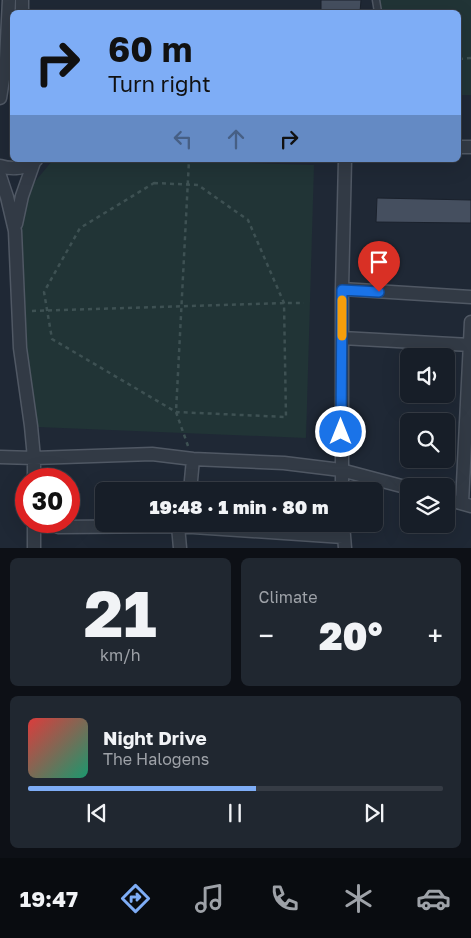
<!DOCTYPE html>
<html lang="en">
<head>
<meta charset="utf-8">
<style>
  body { margin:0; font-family:"Golos Text",sans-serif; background:#202730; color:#f1f3f6; height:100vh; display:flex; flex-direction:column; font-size:19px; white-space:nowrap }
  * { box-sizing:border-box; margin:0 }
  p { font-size:16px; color:#9ea2a8 }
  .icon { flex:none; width:28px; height:28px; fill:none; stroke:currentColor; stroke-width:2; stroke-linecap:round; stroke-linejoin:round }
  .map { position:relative; height:548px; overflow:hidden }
  .details { display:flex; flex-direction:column; gap:10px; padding:10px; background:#0d1016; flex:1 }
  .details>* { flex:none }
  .top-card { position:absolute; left:10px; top:10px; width:451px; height:152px; border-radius:8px; box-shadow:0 5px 20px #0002,0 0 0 1px #363c45; background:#7eadf6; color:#111; overflow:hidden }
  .buttons { position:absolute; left:400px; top:348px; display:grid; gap:10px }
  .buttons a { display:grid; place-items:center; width:55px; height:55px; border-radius:8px; background:#171e28; box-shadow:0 5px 20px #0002,0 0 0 1px #363c45; font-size:25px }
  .speed { position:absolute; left:15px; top:468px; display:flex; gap:10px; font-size:25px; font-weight:700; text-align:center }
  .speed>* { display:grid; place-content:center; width:65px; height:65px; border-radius:50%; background:#171e28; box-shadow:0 5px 20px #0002,0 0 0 1px #363c45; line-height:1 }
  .speed .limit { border:8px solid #d22; background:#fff; color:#111 }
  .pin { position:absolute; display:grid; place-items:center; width:42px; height:42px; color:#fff; margin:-51px -21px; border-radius:50% 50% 50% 0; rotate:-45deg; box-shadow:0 0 5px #0007 }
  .pin .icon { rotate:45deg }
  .me { position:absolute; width:55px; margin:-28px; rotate:0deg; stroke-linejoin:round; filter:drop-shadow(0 0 4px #0008) }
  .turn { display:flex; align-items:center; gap:18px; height:105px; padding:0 15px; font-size:22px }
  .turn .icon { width:65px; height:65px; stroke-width:2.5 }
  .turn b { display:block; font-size:35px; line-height:42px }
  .lanes { display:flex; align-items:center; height:48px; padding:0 15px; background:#0003; justify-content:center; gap:25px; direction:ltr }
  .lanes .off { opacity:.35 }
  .big { font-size:38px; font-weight:800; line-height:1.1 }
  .details .tile { flex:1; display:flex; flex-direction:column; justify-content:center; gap:8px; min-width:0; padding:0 18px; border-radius:8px; background:#202730 }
  .details .dial { align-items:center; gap:0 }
  .dial b { font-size:65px; line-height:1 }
  .song { display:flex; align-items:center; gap:15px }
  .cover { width:60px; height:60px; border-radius:8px; background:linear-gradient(135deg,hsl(0 70% 55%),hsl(160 70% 35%)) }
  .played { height:5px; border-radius:2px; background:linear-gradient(90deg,#7eadf6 55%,#363c45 55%) }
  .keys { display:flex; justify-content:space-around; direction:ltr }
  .heat { display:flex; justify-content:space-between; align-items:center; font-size:28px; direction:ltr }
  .details .tiles { flex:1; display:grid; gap:10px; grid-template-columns:1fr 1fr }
  .tile:last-child { grid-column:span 2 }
  .trip { position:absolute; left:95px; top:482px; width:288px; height:50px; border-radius:8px; background:#171e28; box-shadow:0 5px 20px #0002,0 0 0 1px #363c45; font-weight:800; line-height:50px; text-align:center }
  .tab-bar { display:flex; height:80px; justify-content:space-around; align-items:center; background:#090c10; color:#9ea2a8 }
  .tab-bar .icon { width:35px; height:35px }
  .tab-bar .current { color:#7eadf6 }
  .tab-bar b { font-size:22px; color:#f1f3f6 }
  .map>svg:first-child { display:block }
  .green { fill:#213436 }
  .building { fill:#454f5f; stroke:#1a212c }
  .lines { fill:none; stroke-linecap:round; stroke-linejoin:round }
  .lane-casing { stroke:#505864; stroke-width:9 }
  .street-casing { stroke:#505864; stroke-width:15 }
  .path { stroke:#3e5153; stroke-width:2.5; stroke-dasharray:4 4; stroke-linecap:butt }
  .lane { stroke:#323a45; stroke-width:6 }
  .street { stroke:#323a45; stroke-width:12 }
  .route-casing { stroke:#114b97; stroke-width:12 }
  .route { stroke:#1a73e8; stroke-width:9 }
  .slow { stroke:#f59e0b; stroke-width:9 }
</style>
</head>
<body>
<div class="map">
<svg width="471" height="548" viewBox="0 0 471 548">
  <rect width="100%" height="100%" fill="#1f2835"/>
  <path class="green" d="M 372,0 L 471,0 L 471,95 L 459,95 L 459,12 L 374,12 Z
    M 53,160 L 148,160 L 314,165 L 306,438 L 38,427 L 21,353 L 22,197 Z"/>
  <path class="building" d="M 321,0 L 361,0 L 360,12 L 321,12 Z
    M 377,198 L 471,200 L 471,223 L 376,222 Z"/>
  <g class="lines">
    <defs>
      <path id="lane" d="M 376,0 L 378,12"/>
      <path id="street" d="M 22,12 L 22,0
        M 0,98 L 6,60 L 9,0
        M 459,147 L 471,147
        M 0,166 C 13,170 26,168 36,160
        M 0,176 L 7,197 L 15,231 L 20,348 L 31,426 L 34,458 L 34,479
        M 16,224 L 22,196 L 34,162
        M 342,289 L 471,297
        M 342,338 L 470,345
        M 0,457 L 34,458 L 152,454 L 193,459 L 284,463 L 341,470 L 409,488
        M 190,491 L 193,459
        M 342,491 L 342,289 L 345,160
        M 446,499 L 471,506
        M 462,503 L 471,322
        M 34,521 L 34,548
        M 343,524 L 345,548
        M 58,527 L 178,526 L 343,537
        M 180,548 L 178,526 L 180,524"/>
    </defs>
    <use href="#lane" class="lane-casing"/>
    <use href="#street" class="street-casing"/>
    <path class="path" d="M 459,59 L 471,58
      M 154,183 L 198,185 L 248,220 L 284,303 L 286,417 L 176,412 L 52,339 L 44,292 L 80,228 Z
      M 32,311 L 284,303 L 304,303
      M 188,446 L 176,412 L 189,160"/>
    <use href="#lane" class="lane"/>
    <use href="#street" class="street"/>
  </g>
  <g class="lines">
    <defs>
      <path id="route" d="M 341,432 L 342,290 L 379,292"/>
    </defs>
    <use href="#route" class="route-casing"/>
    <use href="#route" class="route"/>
    <path class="slow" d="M 342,336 L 342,300"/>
  </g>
</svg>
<div class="buttons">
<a><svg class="icon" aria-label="sound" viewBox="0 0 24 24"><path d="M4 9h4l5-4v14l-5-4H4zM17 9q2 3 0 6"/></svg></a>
<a><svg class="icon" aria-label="search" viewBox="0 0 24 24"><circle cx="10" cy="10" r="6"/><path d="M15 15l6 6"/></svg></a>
<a><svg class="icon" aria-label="layers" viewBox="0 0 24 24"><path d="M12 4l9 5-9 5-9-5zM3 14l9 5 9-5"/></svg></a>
</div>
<div class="speed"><div class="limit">30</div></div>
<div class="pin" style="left:379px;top:292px;background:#d93025"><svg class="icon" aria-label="arrive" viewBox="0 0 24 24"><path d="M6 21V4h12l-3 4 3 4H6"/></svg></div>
<svg class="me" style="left:341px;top:432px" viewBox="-20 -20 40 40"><circle r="17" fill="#1a73e8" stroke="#fff" stroke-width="3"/><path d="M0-11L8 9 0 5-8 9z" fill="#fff"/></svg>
<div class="trip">19:48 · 1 min · 80 m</div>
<div class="top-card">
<div class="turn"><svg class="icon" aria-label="right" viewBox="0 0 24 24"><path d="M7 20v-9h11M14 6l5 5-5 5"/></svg><div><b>60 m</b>Turn right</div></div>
<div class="lanes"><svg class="icon off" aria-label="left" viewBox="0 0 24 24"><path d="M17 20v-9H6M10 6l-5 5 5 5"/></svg><svg class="icon off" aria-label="ahead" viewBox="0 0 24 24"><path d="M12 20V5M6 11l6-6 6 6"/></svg><svg class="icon" aria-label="right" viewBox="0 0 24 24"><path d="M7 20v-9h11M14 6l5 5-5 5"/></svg></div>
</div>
</div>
<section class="details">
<div class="tiles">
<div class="tile dial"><b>21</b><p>km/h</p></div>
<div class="tile"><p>Climate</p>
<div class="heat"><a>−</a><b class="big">20°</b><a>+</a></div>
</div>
<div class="tile">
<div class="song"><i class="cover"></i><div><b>Night Drive</b><p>The Halogens</p></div></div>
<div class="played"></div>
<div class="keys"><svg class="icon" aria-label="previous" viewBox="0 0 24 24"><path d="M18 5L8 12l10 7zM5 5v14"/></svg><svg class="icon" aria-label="pause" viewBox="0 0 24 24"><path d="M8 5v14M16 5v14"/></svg><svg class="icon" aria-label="next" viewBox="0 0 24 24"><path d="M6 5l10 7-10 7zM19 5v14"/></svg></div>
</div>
</div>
</section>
<nav class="tab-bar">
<b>19:47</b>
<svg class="icon current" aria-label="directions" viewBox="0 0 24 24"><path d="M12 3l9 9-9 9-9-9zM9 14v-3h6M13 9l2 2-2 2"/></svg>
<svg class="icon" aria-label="music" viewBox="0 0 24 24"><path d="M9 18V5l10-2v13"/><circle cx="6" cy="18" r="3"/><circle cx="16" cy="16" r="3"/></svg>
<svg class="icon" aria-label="phone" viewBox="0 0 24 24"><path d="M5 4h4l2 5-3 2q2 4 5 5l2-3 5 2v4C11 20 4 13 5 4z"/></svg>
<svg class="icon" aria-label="climate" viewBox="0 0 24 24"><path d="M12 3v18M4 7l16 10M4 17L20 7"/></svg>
<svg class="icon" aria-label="car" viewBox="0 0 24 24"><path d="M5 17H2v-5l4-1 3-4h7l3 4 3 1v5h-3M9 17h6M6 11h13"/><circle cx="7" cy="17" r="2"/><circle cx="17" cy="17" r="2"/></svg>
</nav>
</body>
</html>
